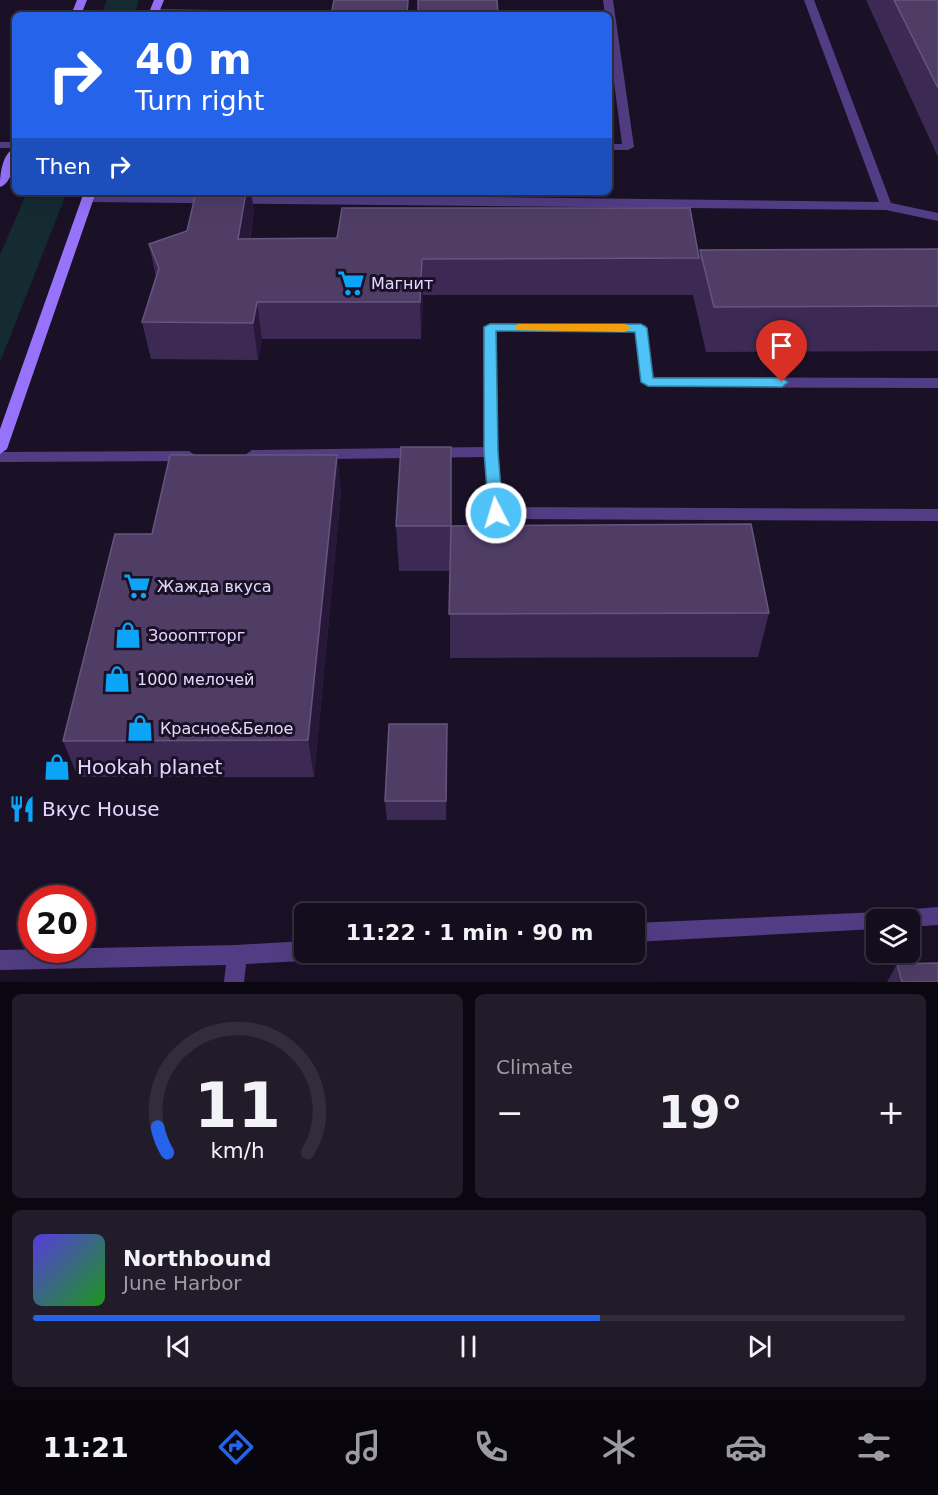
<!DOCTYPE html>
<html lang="en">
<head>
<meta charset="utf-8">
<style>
  body { margin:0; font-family:"DejaVu Sans",sans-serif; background:#211b2a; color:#f1f3f6; height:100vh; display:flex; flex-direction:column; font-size:22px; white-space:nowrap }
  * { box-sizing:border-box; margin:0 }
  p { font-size:20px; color:#9d9ca4 }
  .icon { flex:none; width:33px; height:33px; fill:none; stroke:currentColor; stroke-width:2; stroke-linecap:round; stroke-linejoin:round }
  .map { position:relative; height:982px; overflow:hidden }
  .sheet { display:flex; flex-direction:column; gap:12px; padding:12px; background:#0b0710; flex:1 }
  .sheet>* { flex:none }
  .top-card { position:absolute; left:12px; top:12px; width:600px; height:183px; border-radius:9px; box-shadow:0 6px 24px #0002,0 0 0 2px #332d3b; background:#2563eb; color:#fff; overflow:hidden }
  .tools { position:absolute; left:866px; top:909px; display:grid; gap:12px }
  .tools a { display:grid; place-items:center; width:54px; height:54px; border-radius:9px; background:#140d1d; box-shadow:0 6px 24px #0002,0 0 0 2px #332d3b; font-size:30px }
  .speed { position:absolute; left:18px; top:885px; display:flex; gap:12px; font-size:30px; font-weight:700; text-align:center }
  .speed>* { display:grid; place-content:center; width:78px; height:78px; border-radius:50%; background:#140d1d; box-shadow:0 6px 24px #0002,0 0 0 2px #332d3b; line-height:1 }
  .speed .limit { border:9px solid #d22; background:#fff; color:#111 }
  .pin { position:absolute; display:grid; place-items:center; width:51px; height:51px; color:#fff; margin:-62px -26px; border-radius:50% 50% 50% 0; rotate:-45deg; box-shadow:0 0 6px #0007 }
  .pin .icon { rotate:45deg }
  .me { position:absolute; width:66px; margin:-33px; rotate:355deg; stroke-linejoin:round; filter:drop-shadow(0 0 4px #0008) }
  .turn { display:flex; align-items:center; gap:21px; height:126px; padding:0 24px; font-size:27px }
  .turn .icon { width:78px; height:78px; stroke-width:2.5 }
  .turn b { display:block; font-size:42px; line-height:51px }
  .then { display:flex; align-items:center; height:57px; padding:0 24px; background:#0003; gap:12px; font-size:22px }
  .big { font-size:45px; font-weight:700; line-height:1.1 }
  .sheet .widget { flex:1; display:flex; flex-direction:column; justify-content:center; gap:9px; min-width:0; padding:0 21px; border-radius:9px; background:#211b2a }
  .sheet .dial { align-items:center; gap:0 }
  .dial svg { height:156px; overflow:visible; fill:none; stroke:#332d3b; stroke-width:7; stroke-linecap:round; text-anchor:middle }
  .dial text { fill:#f1f3f6; stroke:none }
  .song { display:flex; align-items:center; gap:18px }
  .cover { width:72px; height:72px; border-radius:9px; background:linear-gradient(135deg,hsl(250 70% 55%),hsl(120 70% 35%)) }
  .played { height:6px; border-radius:3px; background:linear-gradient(90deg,#2563eb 65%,#332d3b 65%) }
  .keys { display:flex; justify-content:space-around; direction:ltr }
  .heat { display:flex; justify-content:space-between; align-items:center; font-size:33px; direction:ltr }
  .sheet .tiles { flex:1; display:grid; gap:12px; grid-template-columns:1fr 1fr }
  .widget:last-child { grid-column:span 2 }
  .trip { position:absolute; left:294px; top:903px; width:351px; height:60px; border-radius:9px; background:#140d1d; box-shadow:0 6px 24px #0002,0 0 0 2px #332d3b; font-weight:700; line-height:60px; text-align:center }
  .tabs { display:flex; height:96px; justify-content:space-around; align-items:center; background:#08050c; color:#9d9ca4 }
  .tabs .icon { width:42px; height:42px }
  .tabs .on { color:#2563eb }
  .tabs b { font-size:27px; color:#f1f3f6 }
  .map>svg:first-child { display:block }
  .green { fill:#142b31 }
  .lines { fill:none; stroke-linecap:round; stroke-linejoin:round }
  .lane { fill:#523d84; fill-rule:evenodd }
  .secondary { fill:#9772fa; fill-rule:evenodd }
  .wall { fill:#3d2a54 }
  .shaded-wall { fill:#27183a }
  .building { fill:#4f3d66; stroke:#66557e; stroke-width:1.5 }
  .route { fill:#4fc3f7; stroke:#337fa1; stroke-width:1.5 }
  .slow { fill:#f59e0b }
  .labels { text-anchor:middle; stroke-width:6; stroke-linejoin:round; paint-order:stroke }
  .poi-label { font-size:16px; fill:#e5d8fe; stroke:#1a1127; text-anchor:start }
  .near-poi-label { font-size:20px; fill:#e5d8fe; stroke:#1a1127; text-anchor:start }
</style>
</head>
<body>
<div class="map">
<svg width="938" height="982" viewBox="0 0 938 982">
  <rect width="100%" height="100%" fill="#1a1127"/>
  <path class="green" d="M 107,0 L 139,0 L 134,15 L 101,15 Z
    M 27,192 L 67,192 L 0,362 L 0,255 Z"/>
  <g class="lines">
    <path class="lane" d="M 603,0 L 613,0 L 634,147 L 628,150 L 609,150 L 609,144 L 622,144 L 609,44 L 609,15 L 605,15 Z
      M 804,0 L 814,0 L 891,203 L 938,213 L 938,221 L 886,210 L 88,202 L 82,198 L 88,194 L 161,193 L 879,202 Z
      M 151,9 L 376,12 L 381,15 L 154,14 L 151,13 Z
      M 0,142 L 15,142 L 15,148 L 0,148 Z
      M 490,323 L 646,325 L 654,377 L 938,378 L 938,388 L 648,387 L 641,382 L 635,332 L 497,331 L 498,452 L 503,507 L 938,509 L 938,521 L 496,519 L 491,517 L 488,513 L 484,457 L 252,460 L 245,455 L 252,450 L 484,447 L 483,327 Z
      M 189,451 L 196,456 L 189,461 L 0,462 L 0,452 Z
      M 938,907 L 938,925 L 909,927 L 909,920 L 876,920 L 876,929 L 634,942 L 634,923 L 879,912 Z
      M 304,941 L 304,952 L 313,952 L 311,958 L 304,961 L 246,964 L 244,982 L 224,982 L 226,965 L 0,970 L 0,950 L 237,945 Z"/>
    <path class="secondary" d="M 77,0 L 87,0 L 81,15 L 71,15 Z
      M 154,0 L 164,0 L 158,15 L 148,15 Z
      M 15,148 C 15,160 13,183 0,187 C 0,175 2,153 15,148 Z
      M 84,192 L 96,192 L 7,449 L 0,454 L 0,429 Z"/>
  </g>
  <path class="wall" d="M 866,0 L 938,0 L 938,157 Z
    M 196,192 L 251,192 L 254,212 L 250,239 L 699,258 L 700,250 L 938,249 L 938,351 L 706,352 L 693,295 L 423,295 L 421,339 L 262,339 L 258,360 L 151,359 L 142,322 L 156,277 L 149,244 L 187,231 Z
    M 337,455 L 341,493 L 314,777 L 78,777 L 63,741 L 152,534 Z
    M 451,493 L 451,526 L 769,613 L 758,657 L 450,658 L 450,571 L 399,571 L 396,526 Z
    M 447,744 L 446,820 L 387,820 L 385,801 Z
    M 897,964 L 938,982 L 887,982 Z"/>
  <path class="shaded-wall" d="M 246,192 L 251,192 L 254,212 L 243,275 L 238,239 Z
    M 422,259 L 423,295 L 421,339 L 420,302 Z
    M 257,302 L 262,339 L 258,360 L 253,323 Z
    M 337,455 L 341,493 L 314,777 L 308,740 Z"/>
  <path class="building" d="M 334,0 L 408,0 L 407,15 L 331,15 Z
    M 418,0 L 497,0 L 498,15 L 418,15 Z
    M 894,0 L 938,0 L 938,88 Z
    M 196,192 L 246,192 L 238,239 L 337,238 L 342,208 L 690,208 L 699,258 L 422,259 L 420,302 L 257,302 L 253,323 L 142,322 L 159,268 L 149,244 L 187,231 Z
    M 938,249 L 938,306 L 714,307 L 700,250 Z
    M 401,447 L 451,447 L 451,526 L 396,526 Z
    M 170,455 L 337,455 L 308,740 L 63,741 L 115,534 L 152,534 Z
    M 751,524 L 769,613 L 449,614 L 451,526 Z
    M 389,724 L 447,724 L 446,801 L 385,801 Z
    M 938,963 L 938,982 L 902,982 L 897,964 Z"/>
  <path class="route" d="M 490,324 L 641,324 L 647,328 L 653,378 L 782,378 L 788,382 L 782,387 L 648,386 L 641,382 L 635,332 L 496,331 L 498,452 L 503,513 L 496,518 L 489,513 L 484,452 L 484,327 Z"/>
  <path class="slow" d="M 520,324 L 625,324 L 631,328 L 625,332 L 516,330 L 516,325 Z"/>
  <defs>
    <symbol id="supermarket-bare" viewBox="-9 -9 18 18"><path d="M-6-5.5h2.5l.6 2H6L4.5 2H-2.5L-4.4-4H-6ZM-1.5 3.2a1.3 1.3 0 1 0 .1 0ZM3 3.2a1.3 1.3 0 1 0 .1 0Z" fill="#0ba4f6" stroke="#1a1127" stroke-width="2.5" paint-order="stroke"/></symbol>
    <symbol id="shop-bare" viewBox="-9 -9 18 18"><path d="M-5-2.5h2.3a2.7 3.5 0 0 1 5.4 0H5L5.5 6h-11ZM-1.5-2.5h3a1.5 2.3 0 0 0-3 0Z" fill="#0ba4f6" stroke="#1a1127" stroke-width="2.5" paint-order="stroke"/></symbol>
    <symbol id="restaurant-bare" viewBox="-9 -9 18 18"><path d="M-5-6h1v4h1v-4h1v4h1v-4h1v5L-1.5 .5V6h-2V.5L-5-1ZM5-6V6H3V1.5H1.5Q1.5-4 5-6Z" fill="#0ba4f6" stroke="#1a1127" stroke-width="2.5" paint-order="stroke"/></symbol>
  </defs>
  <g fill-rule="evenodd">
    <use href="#supermarket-bare" x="332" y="264" width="38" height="38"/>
    <use href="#supermarket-bare" x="118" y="567" width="38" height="38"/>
    <use href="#shop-bare" x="109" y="616" width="38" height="38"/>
    <use href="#shop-bare" x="98" y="660" width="38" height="38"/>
    <use href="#shop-bare" x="121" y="709" width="38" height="38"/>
    <use href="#shop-bare" x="38" y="748" width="38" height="38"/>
    <use href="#restaurant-bare" x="3" y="790" width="38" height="38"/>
  </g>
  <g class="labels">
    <g class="poi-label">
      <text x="371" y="289">Магнит</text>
      <text x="157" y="592">Жажда вкуса</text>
      <text x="148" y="641">Зоооптторг</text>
      <text x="137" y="685">1000 мелочей</text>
      <text x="160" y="734">Красное&amp;Белое</text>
    </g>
    <g class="near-poi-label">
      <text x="77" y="774">Hookah planet</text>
      <text x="42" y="816">Вкус House</text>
    </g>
  </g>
</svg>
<div class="tools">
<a><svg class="icon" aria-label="layers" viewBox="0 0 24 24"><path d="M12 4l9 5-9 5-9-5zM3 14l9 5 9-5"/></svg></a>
</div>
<div class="speed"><div class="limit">20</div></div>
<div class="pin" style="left:782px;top:382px;background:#d93025"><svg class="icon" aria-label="arrive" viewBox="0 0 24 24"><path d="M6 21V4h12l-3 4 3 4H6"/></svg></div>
<svg class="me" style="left:496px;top:513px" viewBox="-20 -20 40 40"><circle r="17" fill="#4fc3f7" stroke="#fff" stroke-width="3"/><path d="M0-11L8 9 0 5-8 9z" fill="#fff"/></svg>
<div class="trip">11:22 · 1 min · 90 m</div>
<div class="top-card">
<div class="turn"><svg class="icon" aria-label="right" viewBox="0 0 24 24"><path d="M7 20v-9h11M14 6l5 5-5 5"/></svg><div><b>40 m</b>Turn right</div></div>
<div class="then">Then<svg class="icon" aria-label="right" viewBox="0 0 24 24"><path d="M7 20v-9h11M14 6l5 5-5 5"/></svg></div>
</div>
</div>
<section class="sheet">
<div class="tiles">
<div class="widget dial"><svg viewBox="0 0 100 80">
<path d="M14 69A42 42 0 1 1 86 69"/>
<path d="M14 69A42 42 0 0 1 9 56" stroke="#2563eb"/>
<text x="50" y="56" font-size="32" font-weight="700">11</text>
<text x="50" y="72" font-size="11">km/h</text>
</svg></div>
<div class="widget"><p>Climate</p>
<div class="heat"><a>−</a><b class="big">19°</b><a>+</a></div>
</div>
<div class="widget">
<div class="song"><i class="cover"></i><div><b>Northbound</b><p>June Harbor</p></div></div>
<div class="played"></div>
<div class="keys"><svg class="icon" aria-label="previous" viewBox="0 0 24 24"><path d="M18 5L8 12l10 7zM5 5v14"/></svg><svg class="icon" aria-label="pause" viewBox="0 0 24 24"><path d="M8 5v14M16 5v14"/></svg><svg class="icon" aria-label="next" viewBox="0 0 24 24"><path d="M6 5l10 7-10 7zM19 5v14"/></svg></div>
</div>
</div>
</section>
<nav class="tabs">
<b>11:21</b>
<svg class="icon on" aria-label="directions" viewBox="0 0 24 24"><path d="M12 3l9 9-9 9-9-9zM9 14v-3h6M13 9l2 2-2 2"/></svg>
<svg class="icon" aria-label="music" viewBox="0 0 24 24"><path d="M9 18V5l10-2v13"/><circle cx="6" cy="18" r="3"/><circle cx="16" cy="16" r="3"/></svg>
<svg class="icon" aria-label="phone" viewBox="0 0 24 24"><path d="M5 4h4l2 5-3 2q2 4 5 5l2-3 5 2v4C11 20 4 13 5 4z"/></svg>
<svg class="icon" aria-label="climate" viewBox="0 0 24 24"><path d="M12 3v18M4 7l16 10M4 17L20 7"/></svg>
<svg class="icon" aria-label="car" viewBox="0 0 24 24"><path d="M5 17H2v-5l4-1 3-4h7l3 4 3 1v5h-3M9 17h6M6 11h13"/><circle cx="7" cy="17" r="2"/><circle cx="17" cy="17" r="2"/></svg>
<svg class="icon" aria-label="filters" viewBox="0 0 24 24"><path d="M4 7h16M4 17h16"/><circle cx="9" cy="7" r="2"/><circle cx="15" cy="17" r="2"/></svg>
</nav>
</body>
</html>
